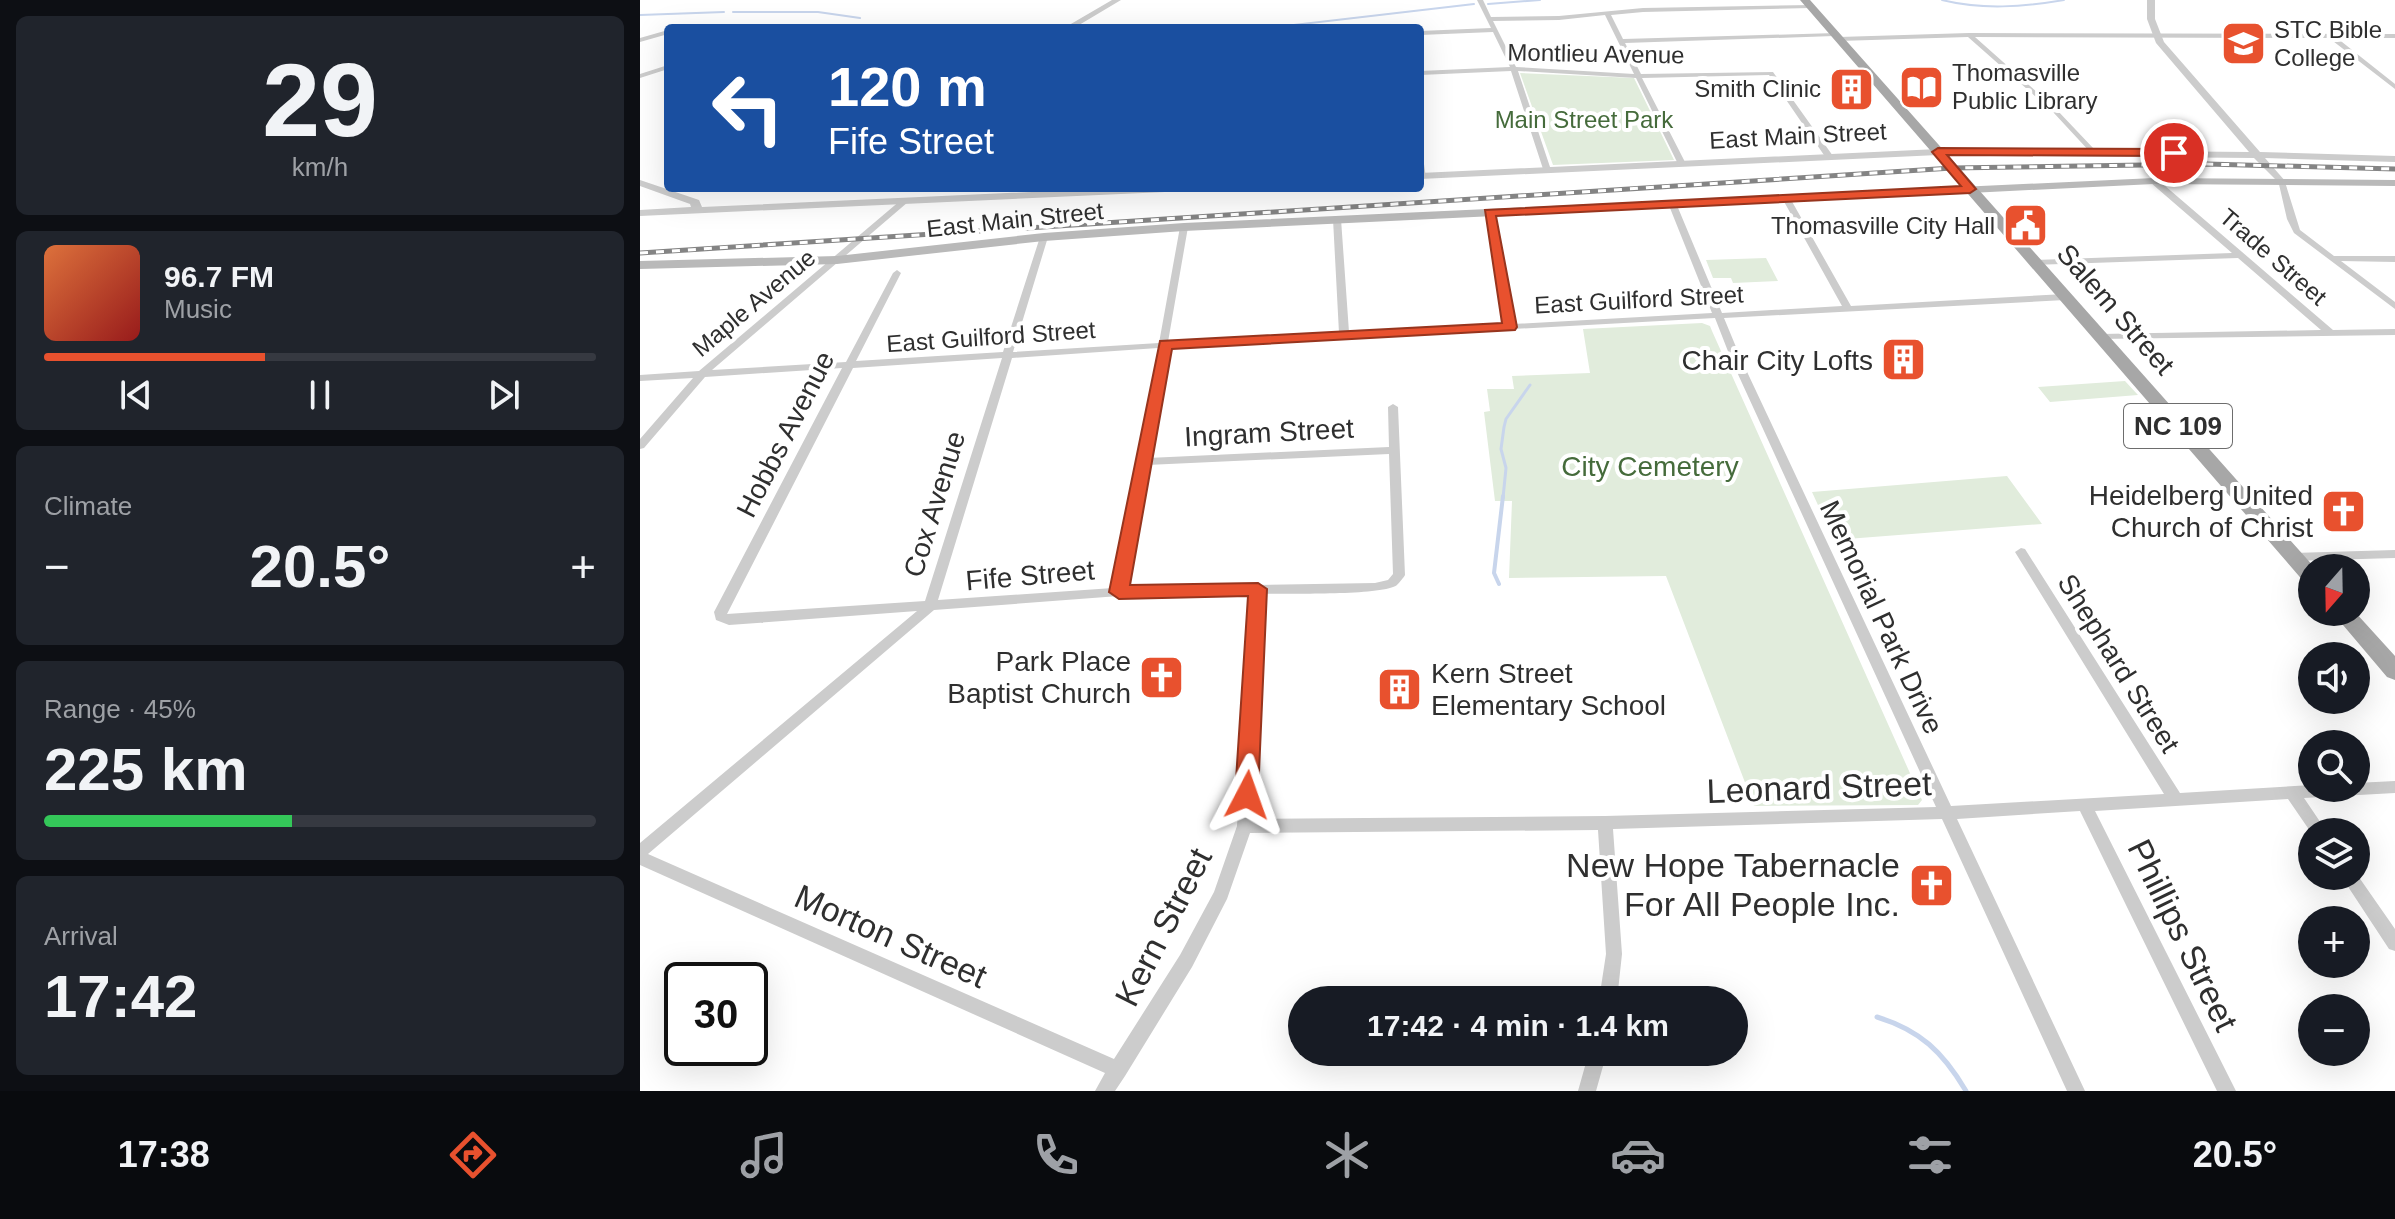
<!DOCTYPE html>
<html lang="en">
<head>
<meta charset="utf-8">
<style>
  body { margin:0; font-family:Helvetica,sans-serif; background:#20242c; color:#f1f3f6; height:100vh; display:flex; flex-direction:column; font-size:30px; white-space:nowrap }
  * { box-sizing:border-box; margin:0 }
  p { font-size:26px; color:#9ea1a6 }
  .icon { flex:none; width:44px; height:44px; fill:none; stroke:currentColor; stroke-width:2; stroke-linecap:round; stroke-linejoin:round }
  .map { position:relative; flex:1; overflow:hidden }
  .side { display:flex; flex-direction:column; gap:16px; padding:16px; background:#0d0f14; width:640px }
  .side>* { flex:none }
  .banner { position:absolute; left:24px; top:24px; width:760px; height:168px; border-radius:8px; box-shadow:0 8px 32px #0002; background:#1a4fa0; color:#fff; overflow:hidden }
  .needle { width:52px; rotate:200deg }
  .tools { position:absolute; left:1658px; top:554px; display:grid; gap:16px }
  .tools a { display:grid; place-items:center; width:72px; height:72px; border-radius:50%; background:#171b24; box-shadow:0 8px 32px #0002; font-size:40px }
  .speed { position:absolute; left:24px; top:962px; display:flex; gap:16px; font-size:40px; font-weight:700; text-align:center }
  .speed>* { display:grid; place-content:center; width:104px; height:104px; border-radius:50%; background:#171b24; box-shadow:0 8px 32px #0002; line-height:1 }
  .speed .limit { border:4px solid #111; border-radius:12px; background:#fff; color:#111 }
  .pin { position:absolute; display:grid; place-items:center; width:68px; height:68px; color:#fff; margin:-34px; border:4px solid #fff; border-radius:50%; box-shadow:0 2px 8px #0007 }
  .me { position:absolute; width:88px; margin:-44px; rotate:4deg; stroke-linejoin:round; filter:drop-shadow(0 0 6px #0008) }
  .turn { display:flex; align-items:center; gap:28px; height:168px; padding:0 32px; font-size:36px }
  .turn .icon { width:104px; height:104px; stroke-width:2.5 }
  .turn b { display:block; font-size:56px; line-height:68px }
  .big { font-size:60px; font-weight:700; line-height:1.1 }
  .side .tile { flex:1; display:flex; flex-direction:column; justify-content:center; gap:12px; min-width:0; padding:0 28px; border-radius:12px; background:#20242c }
  .side .dial { align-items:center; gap:0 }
  .dial b { font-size:104px; line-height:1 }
  .song { display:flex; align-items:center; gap:24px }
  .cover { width:96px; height:96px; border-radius:12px; background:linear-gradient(135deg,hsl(20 70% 55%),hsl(0 70% 35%)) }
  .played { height:8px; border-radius:4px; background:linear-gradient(90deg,#e8512e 40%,#363941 40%) }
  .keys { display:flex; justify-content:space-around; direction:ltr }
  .heat { display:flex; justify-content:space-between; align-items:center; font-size:44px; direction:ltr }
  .charge { height:12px; border-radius:6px; background:linear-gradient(90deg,#34c759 45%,#363941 0) }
  .trip { position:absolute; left:648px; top:986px; width:460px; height:80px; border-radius:40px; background:#171b24; box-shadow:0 8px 32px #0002; font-weight:700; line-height:80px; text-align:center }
  .menu { display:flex; height:128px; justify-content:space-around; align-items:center; background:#090b0e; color:#9ea1a6 }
  .menu .icon { width:56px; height:56px }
  .menu .on { color:#e8512e }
  .menu b { font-size:36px; color:#f1f3f6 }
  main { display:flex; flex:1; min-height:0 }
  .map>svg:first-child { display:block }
  .green { fill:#e1ecdc }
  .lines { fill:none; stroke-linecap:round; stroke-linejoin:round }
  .stream-far3 { stroke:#c8d5ec; stroke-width:2 }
  .stream-far2 { stroke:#c8d5ec; stroke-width:3 }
  .stream-far1 { stroke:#c8d5ec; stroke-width:4 }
  .stream { stroke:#c8d5ec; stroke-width:5 }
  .minor { fill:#ccc; fill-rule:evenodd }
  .tertiary { fill:#ccc; fill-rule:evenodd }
  .secondary { fill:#b9b9b9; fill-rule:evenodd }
  .primary { fill:#a7a7a7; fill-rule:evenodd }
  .rail-casing { stroke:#848484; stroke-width:5 }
  .rail { stroke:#fff; stroke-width:3; stroke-dasharray:8; stroke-linecap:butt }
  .route { fill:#e8512e; stroke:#97351e; stroke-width:2 }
  .labels { text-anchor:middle; stroke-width:8; stroke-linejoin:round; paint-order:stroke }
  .far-poi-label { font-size:24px; fill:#2f2f2f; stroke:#fff; text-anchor:start }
  .far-street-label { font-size:24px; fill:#2f2f2f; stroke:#fff }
  .far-park-label { font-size:24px; fill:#456b3b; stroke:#fff }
  .shield { fill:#fff; stroke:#6d6d6d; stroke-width:2 }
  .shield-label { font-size:26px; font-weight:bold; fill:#2f2f2f }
  .street-label { font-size:28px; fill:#2f2f2f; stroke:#fff }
  .poi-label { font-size:28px; fill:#2f2f2f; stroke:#fff; text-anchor:end }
  .park-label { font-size:28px; fill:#456b3b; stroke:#fff }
  .near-street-label { font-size:34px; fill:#2f2f2f; stroke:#fff }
  .near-poi-label { font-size:34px; fill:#2f2f2f; stroke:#fff; text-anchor:end }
</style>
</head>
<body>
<main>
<section class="side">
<div class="tile dial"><b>29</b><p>km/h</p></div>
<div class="tile">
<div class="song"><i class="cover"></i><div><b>96.7 FM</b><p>Music</p></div></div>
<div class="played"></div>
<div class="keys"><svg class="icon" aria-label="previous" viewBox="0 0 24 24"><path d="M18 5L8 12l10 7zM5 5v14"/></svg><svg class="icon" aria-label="pause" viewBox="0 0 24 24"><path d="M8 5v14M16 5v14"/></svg><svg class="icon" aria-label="next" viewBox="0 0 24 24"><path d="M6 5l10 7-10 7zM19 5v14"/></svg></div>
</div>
<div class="tile"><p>Climate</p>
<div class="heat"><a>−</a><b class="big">20.5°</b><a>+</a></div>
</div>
<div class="tile"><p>Range · 45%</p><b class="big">225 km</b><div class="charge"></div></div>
<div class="tile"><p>Arrival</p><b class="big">17:42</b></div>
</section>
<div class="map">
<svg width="1755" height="1091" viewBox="0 0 1755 1091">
  <rect width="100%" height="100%" fill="#fff"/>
  <path class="green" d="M 880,73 L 994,78 L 1034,160 L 913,165 Z
    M 1126,258 L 1138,281 L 1093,283 L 1091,278 L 1073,278 L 1066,260 Z
    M 1062,323 L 1070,326 L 1072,331 L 1282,800 L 1278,805 L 1114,806 L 1026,576 L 869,578 L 872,501 L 855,501 L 844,412 L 850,411 L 847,389 L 874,389 L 872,376 L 950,373 L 943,329 Z
    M 1485,381 L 1498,395 L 1410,402 L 1398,387 Z
    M 1367,476 L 1402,524 L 1194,540 L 1172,492 Z"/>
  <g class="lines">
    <path class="stream-far3" d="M 1302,0 C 1342,10 1383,7 1424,0
      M 848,4 L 900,0
      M 93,12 L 178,12 L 220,18
      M 0,15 L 84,12
      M 628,28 L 834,4"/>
    <path class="stream-far2" d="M 863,498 L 866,468 L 861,449 L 864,427 L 866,419 L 890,385"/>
    <path class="stream-far1" d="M 859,584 L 854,573 L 863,496"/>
    <path class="stream" d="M 1237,1017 C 1280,1030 1303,1052 1326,1091"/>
    <path class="minor" d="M 837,0 L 843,0 L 851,17 L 919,16 L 1003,8 L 1172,5 L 1170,8 L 1003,12 L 971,15 L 983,39 L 1196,33 L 1194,36 L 985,43 L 1001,74 L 1133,72 L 1193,156 L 1186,158 L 1129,75 L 1002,78 L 1046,164 L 1042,166 L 1038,164 L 996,78 L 878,71 L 911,170 L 904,172 L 871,71 L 780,75 L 780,71 L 870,67 L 853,32 L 780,35 L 780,31 L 851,28 ZM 965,15 L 994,74 L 876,67 L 853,21 L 919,20 Z
      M 28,30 L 28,34 L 0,42 L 0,38 Z
      M 1329,33 L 1755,34 L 1755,38 L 1697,38 L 1755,84 L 1755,89 L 1689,38 L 1335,37 L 1417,110 L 1454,149 L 1454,153 L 1451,153 L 1413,112 L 1328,37 L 1199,41 L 1196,39 L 1199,37 Z
      M 28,65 L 28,69 L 0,78 L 0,74 Z
      M 780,162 L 784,164 L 786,178 L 780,177 Z
      M 1511,179 L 1517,179 L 1693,330 L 1755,329 L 1755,335 L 1458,339 L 1458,335 L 1461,334 L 1681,330 L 1598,258 L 1392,265 L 1391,263 L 1395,260 L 1592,253 L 1511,183 Z
      M 1638,180 L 1645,182 L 1660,230 L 1694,256 L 1755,256 L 1755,262 L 1701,261 L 1755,302 L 1755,309 L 1654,233 L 1647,219 Z
      M 1143,196 L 1150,198 L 1211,306 L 1425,294 L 1430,297 L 1425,300 L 1084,318 L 1101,359 L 1311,806 L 1524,794 L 1375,552 L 1381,548 L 1385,549 L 1540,793 L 1672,785 L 1672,788 L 1716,788 L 1716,783 L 1755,781 L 1755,793 L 1664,798 L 1687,832 L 1672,832 L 1672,834 L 1648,799 L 1455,811 L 1596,1091 L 1577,1091 L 1440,811 L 1317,819 L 1445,1091 L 1427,1091 L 1302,819 L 973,829 L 982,954 L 977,1000 L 959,1000 L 966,954 L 958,830 L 610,833 L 587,899 L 552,967 L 485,1076 L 475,1091 L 455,1091 L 465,1073 L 0,865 L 0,843 L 277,611 L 89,625 L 76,620 L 74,612 L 202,368 L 65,377 L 4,448 L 0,449 L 0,439 L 53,378 L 0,381 L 0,375 L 59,371 L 261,200 L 268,202 L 72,370 L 206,362 L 253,273 L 257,270 L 261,273 L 216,361 L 363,352 L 400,237 L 404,234 L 408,237 L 373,352 L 519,343 L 540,227 L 544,225 L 548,227 L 528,342 L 699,333 L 693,219 L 697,217 L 701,219 L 709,332 L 865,324 L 845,212 L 849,210 L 853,212 L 874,324 L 1072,313 L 1028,203 L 1032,201 L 1036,203 L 1082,313 L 1202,306 L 1142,198 ZM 1075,318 L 1091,359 L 1296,807 L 965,816 L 613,819 L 624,594 C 647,593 743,596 757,585 C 759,583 764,577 765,575 L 758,407 L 753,404 L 748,407 L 749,447 L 508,458 L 527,348 ZM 518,348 L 473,588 L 298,600 L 372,358 ZM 362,358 L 285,601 L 87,614 L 213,368 ZM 749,454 L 753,574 L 748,580 L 735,583 L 486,587 L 507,465 ZM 611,594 L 597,826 L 574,892 L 540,955 L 474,1059 L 8,854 L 294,610 L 479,596 Z
      M 1755,550 L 1755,558 L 1653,561 L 1647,557 L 1653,553 Z
      M 1716,873 L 1755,929 L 1755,951 L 1749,949 L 1701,876 L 1716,876 Z
      M 949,1052 L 967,1052 L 956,1091 L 938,1091 Z"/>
    <path class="tertiary" d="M 472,0 L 481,0 L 434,28 L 424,28 Z
      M 1507,0 L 1515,0 L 1515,19 L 1524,42 L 1620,152 L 1755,156 L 1755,162 L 1625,158 L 1646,182 L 1641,185 L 1614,158 L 1298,155 L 780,179 L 780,173 L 1298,149 L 1609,152 L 1516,43 L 1507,19 Z
      M 0,180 L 59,200 L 62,207 L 478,188 L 552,188 L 547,191 L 0,216 L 0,210 L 51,207 L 50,204 L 0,186 Z"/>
    <path class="secondary" d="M 1514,178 L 1755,180 L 1755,186 L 1514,184 L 1330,193 L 544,231 L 404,241 L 197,264 L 0,269 L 0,261 L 197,256 L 404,233 L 544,223 Z"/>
    <path class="primary" d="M 1160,0 L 1170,0 L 1675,568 L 1672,568 L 1672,585 L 1665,583 Z
      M 1692,612 L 1715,612 L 1755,656 L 1755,680 L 1747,677 Z"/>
    <defs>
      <path id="rail" d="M 0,253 L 1312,168 L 1567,164 L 1755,169"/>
    </defs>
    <use href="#rail" class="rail-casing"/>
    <use href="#rail" class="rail"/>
  </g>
  <path class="route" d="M 1298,148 L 1534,149 L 1540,153 L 1534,156 L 1307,155 L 1336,189 L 1330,193 L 856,216 L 877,327 L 875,330 L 532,349 L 490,585 L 618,583 L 627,589 L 618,795 L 615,802 L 607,805 L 599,802 L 595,795 L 608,596 L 479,599 L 469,592 L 520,341 L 862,323 L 845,210 L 1321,186 L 1292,152 Z"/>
  <defs>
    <symbol id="university-square" viewBox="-11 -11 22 22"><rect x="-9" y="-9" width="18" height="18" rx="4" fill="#e8512e" stroke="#fff"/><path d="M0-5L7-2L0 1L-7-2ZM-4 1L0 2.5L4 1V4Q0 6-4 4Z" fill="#fff"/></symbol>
    <symbol id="library-square" viewBox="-11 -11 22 22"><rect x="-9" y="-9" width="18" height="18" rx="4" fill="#e8512e" stroke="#fff"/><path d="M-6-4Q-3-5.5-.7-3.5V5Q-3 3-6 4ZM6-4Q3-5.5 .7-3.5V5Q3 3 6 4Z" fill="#fff"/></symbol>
    <symbol id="building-square" viewBox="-11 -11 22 22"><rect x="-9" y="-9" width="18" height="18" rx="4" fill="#e8512e" stroke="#fff"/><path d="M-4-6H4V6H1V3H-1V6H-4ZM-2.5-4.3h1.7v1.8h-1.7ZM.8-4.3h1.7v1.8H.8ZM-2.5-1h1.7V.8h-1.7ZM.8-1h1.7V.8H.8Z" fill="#fff"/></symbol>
    <symbol id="civic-square" viewBox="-11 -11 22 22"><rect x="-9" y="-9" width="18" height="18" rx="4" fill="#e8512e" stroke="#fff"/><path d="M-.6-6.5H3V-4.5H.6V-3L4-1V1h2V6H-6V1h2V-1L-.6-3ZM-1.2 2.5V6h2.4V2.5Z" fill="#fff"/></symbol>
    <symbol id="church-square" viewBox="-11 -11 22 22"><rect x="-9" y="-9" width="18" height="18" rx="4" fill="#e8512e" stroke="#fff"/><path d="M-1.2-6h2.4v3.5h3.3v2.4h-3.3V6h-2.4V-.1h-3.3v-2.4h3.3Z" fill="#fff"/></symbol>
  </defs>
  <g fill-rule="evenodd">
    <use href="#university-square" x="1578" y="18" width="51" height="51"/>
    <use href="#library-square" x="1256" y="62" width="51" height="51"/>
    <use href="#building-square" x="1186" y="64" width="51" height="51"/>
    <use href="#civic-square" x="1360" y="200" width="51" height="51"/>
    <use href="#building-square" x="1238" y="334" width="51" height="51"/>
    <use href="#church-square" x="1678" y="486" width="51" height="51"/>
    <use href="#church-square" x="496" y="652" width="51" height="51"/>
    <use href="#building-square" x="734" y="664" width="51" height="51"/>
    <use href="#church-square" x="1266" y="860" width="51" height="51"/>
  </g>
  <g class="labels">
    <g class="far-poi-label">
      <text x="1634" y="38">STC Bible<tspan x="1634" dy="28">College</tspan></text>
      <text x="1312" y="81">Thomasville<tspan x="1312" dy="28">Public Library</tspan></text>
      <text x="1181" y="97" text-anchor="end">Smith Clinic</text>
      <text x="1355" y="234" text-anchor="end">Thomasville City Hall</text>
    </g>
    <g class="far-street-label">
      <text transform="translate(956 54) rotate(1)" y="8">Montlieu Avenue</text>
      <text transform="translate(1158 136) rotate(-3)" y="8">East Main Street</text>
      <text transform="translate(375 220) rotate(-6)" y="8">East Main Street</text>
      <text transform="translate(1633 257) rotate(41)" y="8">Trade Street</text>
      <text transform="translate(999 300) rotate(-3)" y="8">East Guilford Street</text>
      <text transform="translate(114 303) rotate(-40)" y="8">Maple Avenue</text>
      <text transform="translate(351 337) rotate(-4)" y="8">East Guilford Street</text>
    </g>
    <g class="far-park-label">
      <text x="944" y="128">Main Street Park</text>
    </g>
    <rect class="shield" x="1484" y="404" width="108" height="44" rx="6"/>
    <g class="shield-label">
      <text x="1538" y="435">NC 109</text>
    </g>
    <g class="street-label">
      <text transform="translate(1476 309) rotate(49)" y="10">Salem Street</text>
      <text transform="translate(629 432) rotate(-3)" y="10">Ingram Street</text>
      <text transform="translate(145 434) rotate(-63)" y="10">Hobbs Avenue</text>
      <text transform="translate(294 504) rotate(-73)" y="10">Cox Avenue</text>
      <text transform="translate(390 575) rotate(-5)" y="10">Fife Street</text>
      <text transform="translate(1242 617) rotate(65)" y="10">Memorial Park Drive</text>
      <text transform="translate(1479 663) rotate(58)" y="10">Shephard Street</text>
    </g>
    <g class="poi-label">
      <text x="1233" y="370">Chair City Lofts</text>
      <text x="1673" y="505">Heidelberg United<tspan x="1673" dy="32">Church of Christ</tspan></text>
      <text x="491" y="671">Park Place<tspan x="491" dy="32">Baptist Church</tspan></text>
      <text x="791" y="683" text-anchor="start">Kern Street<tspan x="791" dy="32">Elementary School</tspan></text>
    </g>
    <g class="park-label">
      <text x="1010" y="476">City Cemetery</text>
    </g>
    <g class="near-street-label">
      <text transform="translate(1179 787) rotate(-2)" y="12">Leonard Street</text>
      <text transform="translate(523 927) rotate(-63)" y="12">Kern Street</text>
      <text transform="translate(1543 935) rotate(64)" y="12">Phillips Street</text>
      <text transform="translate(251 936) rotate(24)" y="12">Morton Street</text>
    </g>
    <g class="near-poi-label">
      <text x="1260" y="877">New Hope Tabernacle<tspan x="1260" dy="39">For All People Inc.</tspan></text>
    </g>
  </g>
</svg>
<div class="tools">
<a><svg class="needle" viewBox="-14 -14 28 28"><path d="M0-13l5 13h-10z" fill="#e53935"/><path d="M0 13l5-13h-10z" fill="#9ea1a6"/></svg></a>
<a><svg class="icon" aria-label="sound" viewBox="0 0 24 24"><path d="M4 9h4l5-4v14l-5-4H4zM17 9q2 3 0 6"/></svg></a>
<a><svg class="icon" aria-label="search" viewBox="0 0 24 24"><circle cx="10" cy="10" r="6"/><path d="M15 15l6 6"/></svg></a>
<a><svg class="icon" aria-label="layers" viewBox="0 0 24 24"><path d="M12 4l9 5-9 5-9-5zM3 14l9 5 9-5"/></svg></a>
<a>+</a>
<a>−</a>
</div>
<div class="speed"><div class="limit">30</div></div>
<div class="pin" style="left:1534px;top:153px;background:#d93025"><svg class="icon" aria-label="arrive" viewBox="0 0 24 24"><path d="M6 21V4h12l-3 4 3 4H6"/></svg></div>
<svg class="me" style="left:607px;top:795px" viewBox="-20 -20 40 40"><path d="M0-17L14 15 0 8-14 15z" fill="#e8512e" stroke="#fff" stroke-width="4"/></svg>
<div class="trip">17:42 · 4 min · 1.4 km</div>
<div class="banner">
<div class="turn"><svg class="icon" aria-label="left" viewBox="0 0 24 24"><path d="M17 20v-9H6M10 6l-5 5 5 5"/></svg><div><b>120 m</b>Fife Street</div></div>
</div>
</div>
</main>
<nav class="menu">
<b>17:38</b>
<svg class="icon on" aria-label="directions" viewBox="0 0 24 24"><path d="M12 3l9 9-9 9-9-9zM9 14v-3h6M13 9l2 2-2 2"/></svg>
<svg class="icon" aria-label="music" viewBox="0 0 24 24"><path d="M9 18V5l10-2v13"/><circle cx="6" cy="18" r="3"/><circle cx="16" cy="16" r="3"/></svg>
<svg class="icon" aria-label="phone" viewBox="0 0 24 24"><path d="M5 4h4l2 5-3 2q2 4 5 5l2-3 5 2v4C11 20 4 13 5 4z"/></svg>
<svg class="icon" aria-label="climate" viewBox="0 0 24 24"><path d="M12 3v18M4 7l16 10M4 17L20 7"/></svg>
<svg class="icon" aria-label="car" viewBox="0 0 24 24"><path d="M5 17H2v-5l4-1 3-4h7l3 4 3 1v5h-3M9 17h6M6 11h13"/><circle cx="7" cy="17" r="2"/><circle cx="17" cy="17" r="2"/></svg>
<svg class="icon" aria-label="filters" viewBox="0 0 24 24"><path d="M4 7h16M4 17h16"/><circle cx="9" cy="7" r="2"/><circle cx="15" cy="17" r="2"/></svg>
<b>20.5°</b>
</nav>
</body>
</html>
